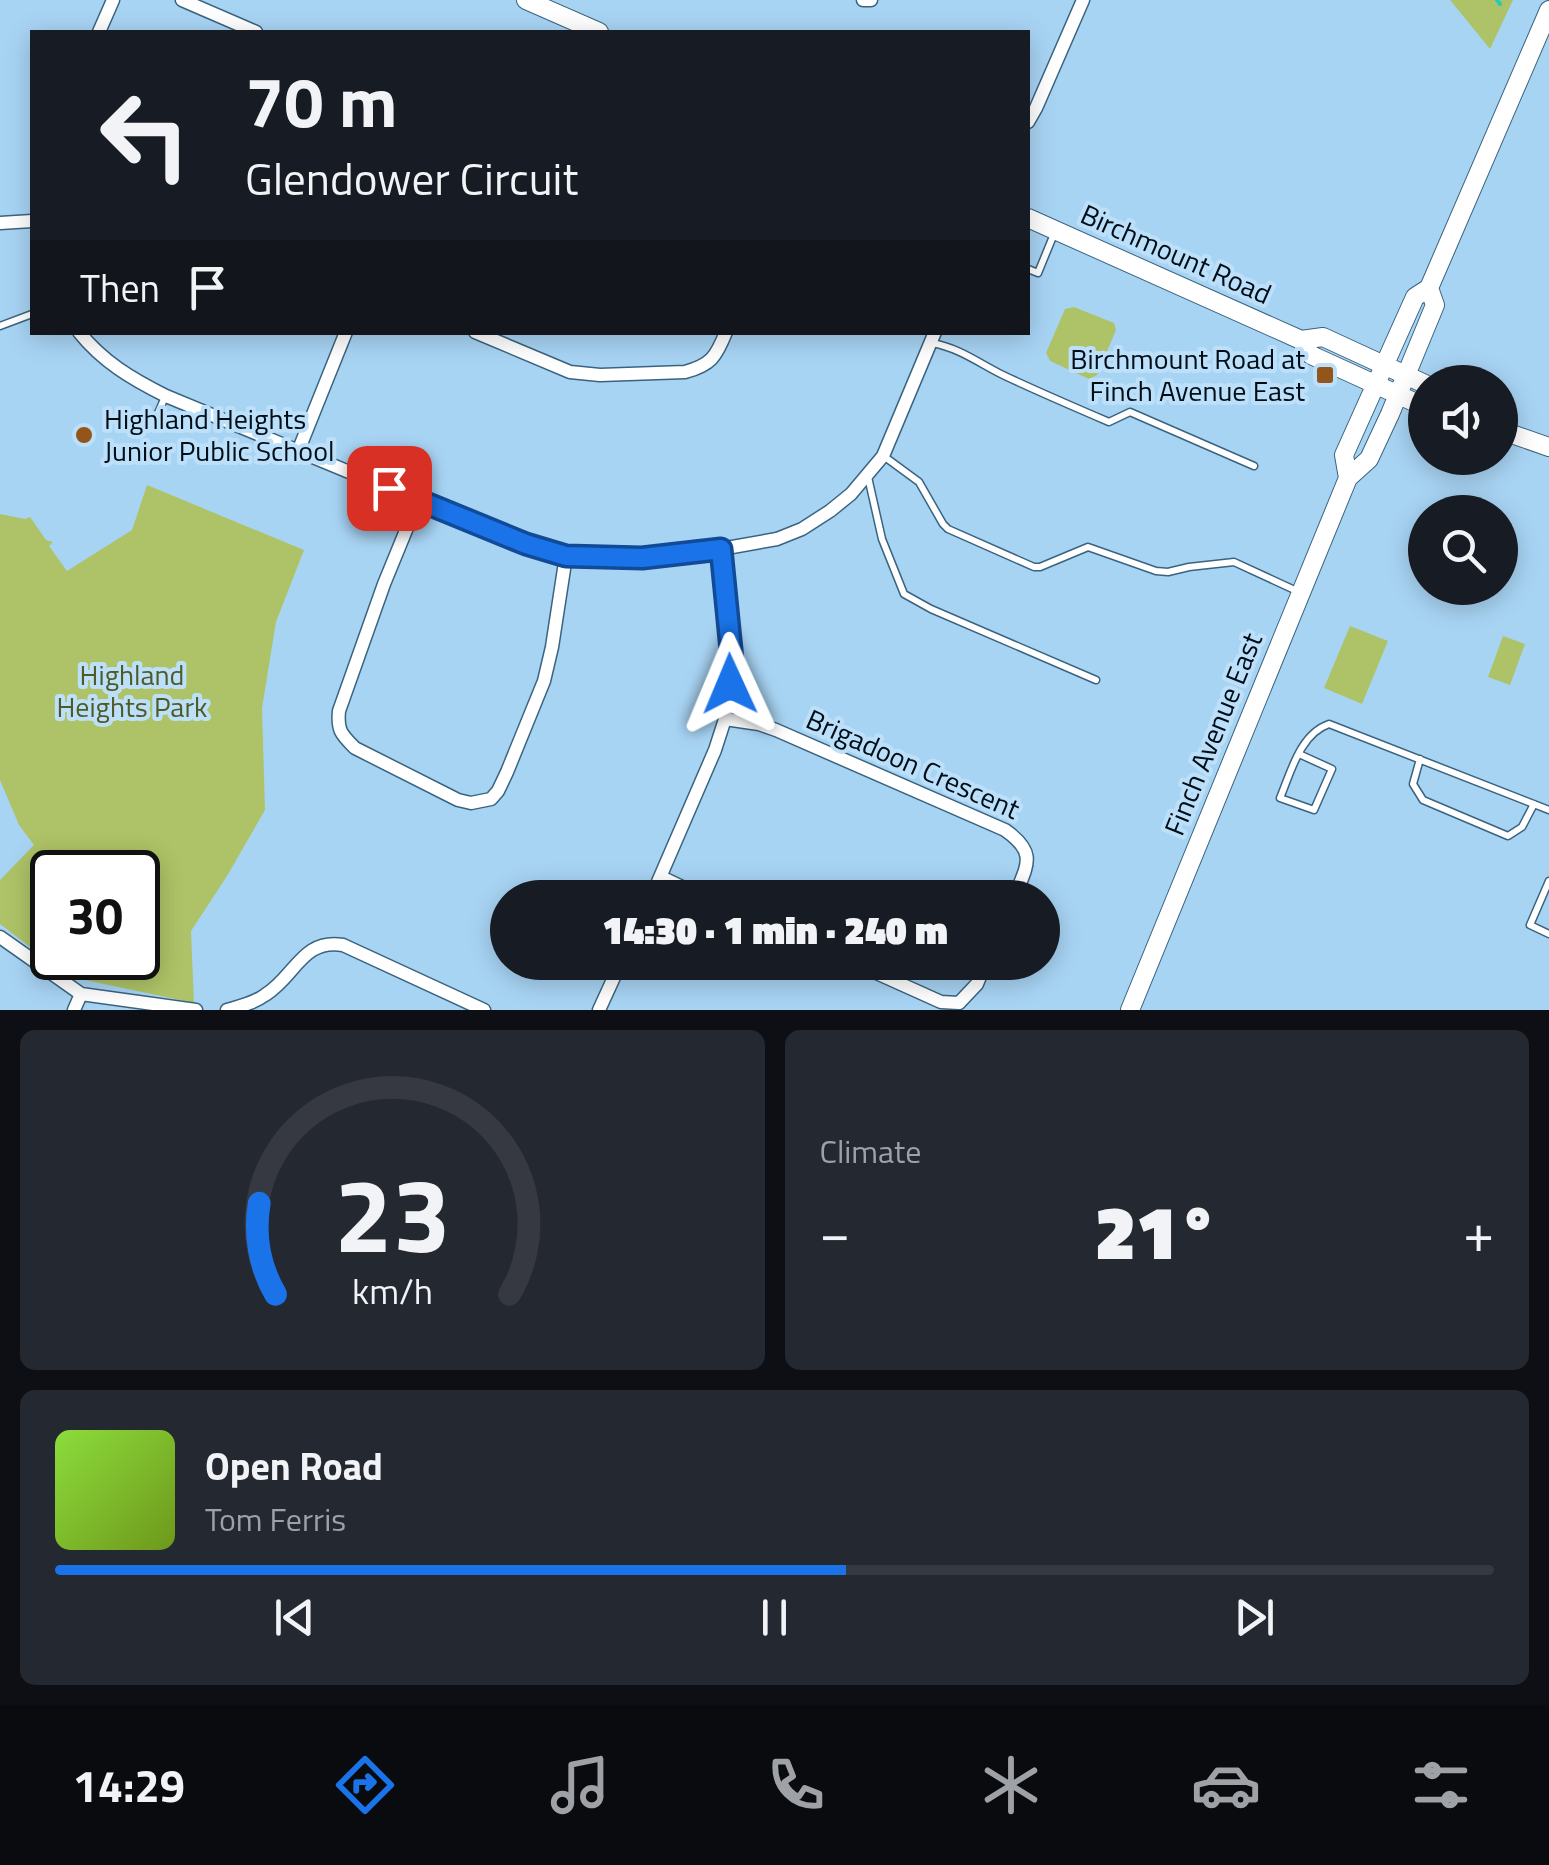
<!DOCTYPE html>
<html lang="en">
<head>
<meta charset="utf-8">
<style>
  body { margin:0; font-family:"Titillium Web",sans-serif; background:#242831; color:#f1f3f6; height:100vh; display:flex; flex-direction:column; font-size:38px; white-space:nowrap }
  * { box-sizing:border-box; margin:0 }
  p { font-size:32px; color:#9ea1a6 }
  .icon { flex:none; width:55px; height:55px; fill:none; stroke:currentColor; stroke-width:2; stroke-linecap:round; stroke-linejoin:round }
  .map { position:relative; height:1010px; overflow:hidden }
  .drawer { display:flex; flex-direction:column; gap:20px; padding:20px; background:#0d0f14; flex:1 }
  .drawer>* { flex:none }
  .guide { position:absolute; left:30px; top:30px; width:1000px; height:305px; border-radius:0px; box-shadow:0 5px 25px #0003; background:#171b24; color:#f1f3f6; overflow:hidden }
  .tools { position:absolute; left:1408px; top:365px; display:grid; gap:20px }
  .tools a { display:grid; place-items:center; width:110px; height:110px; border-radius:50%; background:#171b24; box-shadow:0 5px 25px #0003; font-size:50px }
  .speed { position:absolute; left:30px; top:850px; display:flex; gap:20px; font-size:50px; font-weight:700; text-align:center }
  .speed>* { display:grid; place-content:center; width:130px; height:130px; border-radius:50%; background:#171b24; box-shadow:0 5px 25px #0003; line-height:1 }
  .speed .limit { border:5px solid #111; border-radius:15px; background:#fff; color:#111 }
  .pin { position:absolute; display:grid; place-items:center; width:85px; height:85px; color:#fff; margin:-42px; border-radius:20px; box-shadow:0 5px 15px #0006 }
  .me { position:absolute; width:110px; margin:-55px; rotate:359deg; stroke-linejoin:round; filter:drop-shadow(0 0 8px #0008) }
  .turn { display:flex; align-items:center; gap:35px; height:210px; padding:0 50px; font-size:45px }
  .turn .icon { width:130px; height:130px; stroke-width:2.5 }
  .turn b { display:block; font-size:70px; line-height:85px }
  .then { display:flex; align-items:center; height:95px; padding:0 50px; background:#0003; gap:20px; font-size:38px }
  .big { font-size:75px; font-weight:800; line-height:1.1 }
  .drawer .tile { flex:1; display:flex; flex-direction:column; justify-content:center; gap:15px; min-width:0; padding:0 35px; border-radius:15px; background:#242831 }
  .drawer .dial { align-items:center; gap:0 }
  .dial svg { height:260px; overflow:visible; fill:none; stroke:#363941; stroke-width:7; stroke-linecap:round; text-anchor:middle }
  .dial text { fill:#f1f3f6; stroke:none }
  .song { display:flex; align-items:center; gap:30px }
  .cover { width:120px; height:120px; border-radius:15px; background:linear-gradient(135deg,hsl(90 70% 55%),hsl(80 70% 35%)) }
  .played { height:10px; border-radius:5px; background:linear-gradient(90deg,#1a73e8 55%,#363941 55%) }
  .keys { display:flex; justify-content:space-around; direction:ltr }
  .heat { display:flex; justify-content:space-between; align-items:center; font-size:55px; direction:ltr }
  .drawer .tiles { flex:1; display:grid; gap:20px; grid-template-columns:1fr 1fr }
  .tile:last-child { grid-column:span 2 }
  .trip { position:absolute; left:490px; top:880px; width:570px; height:100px; border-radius:50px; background:#171b24; box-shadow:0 5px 25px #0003; font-weight:800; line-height:100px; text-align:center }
  .tabs { display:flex; height:160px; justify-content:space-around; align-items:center; background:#090b0e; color:#9ea1a6 }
  .tabs .icon { width:70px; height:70px }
  .tabs .on { color:#1a73e8 }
  .tabs b { font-size:45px; color:#f1f3f6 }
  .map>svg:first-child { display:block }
  .green { fill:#aec367; fill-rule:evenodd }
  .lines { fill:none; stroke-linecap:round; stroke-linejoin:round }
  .stream { stroke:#26cbb3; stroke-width:4 }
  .lane-casing { stroke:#3a637f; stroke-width:9 }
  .street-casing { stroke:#3a637f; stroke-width:15 }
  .secondary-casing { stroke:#3a637f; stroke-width:20 }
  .lane { stroke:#fff; stroke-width:6 }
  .street { stroke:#fff; stroke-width:12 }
  .secondary { stroke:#fff; stroke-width:18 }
  .route-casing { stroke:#114b97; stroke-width:25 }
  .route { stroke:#1a73e8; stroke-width:18 }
  .poi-dot { fill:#935519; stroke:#bde0fa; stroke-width:4 }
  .labels { text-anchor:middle; stroke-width:8; stroke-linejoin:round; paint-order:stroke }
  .street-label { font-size:28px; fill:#010d17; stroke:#bde0fa }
  .poi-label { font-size:28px; fill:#010d17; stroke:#bde0fa; text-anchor:end }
  .park-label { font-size:28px; fill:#4f5a25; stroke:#bde0fa }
</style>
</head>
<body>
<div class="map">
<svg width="1549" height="1010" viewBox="0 0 1549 1010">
  <rect width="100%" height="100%" fill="#a8d4f4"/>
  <path class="green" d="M 1450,0 L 1513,0 L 1490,49 Z
    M 1074,307 L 1114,323 L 1116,330 L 1097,375 L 1089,379 L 1050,361 L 1046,353 L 1065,309 Z
    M 147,485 L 304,550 L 276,622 L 262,708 L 265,810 L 227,876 L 191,931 L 194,1003 L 85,980 L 51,963 L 0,924 L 0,880 L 34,845 L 19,825 L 0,780 L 0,514 L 25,519 L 30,517 L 46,540 L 53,542 L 49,546 L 67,571 L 132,530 ZM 52,872 L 138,872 L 138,958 L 52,958 Z
    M 1350,626 L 1388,641 L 1362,704 L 1324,688 Z
    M 1503,636 L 1525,644 L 1510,685 L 1488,677 Z"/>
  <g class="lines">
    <path class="stream" d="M 1497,0 L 1500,4"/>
    <defs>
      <path id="lane" d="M 1028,269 L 1038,273 L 1054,234
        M 0,326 L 32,314
        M 932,343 C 960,348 980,364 1005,376 C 1039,392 1074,407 1109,422 L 1130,412 L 1254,466
        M 155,420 L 165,397
        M 885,457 L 919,482 L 943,524 L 948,529 L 1034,567 L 1040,567 L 1088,547 L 1156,571 L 1168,572 L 1189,567 L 1234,562 L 1299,592
        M 868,477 L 882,539 L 904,594 L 931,609 L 1096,680
        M 1299,754 L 1332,769 L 1314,810 L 1280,798 C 1291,772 1300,734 1329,724 L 1549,810
        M 1420,759 L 1413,784 L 1423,800 L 1508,836 L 1522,827 L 1534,804
        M 1549,881 L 1530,925 L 1549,934"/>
      <path id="street" d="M 182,0 L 256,32
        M 863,0 L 871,0
        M 99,32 L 113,0
        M 1028,122 L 1036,108 L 1083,0
        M 0,223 L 32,221
        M 79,332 C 103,362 132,379 166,396 L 525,545 L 566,556 L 642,558 L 721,549 L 777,539 L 802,529 L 830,511 L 851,494 L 883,456 L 935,332
        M 475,332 L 570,372 L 600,375 L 685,372 C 711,365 716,357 726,332
        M 299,449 L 346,332
        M 418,501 L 384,584 L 339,711 C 337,731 342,735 355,748 L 458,800 L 471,803 L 491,799 L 498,791 L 507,772 L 544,681 L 552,647 L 566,556
        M 725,719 L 759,724 L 776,730 L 1005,830 C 1038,853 1027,865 1014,898
        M 661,877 L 705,898
        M 651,898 L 715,750 L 725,719 L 733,660 L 721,549
        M 0,937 L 81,994 L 196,1010
        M 852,962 L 941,1002 L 959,1003 L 977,984 L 986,962
        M 74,1010 L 81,994
        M 227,1010 C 241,1006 254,1003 265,995 C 295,977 302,938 343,945 L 484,1010
        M 599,1010 L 621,962"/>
      <path id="secondary" d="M 526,0 L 599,32
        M 1028,218 L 1301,340 L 1311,355 L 1425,407
        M 1301,340 L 1323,337 L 1425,384
        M 1500,430 L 1549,447
        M 1348,478 L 1344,455 L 1415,297 L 1429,288 L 1549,10
        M 1130,1010 L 1348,478 L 1369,459 L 1390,414 L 1435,305 L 1429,288"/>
    </defs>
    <use href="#lane" class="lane-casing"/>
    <use href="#street" class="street-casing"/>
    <use href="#secondary" class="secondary-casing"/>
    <use href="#lane" class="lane"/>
    <use href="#street" class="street"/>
    <use href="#secondary" class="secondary"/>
  </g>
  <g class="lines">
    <defs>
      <path id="route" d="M 389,488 L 526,544 L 566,556 L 642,558 L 721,549 L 732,660 L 730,684"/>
    </defs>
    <use href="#route" class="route-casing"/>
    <use href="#route" class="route"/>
  </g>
  <g class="poi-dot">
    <rect x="1315" y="365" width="20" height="20" rx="5"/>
    <circle cx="84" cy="435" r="10"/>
  </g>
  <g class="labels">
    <g class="street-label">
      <text transform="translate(1176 254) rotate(24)" y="10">Birchmount Road</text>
      <text transform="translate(1213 734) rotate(-68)" y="10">Finch Avenue East</text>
      <text transform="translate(913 764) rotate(24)" y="10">Brigadoon Crescent</text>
    </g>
    <g class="poi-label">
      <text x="1305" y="369">Birchmount Road at<tspan x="1305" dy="32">Finch Avenue East</tspan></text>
      <text x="104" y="429" text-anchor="start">Highland Heights<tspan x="104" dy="32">Junior Public School</tspan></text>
    </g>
    <g class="park-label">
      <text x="132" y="685">Highland<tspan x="132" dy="32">Heights Park</tspan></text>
    </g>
  </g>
</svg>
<div class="tools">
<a><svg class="icon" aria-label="sound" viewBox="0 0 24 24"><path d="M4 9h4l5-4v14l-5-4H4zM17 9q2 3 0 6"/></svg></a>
<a><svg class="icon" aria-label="search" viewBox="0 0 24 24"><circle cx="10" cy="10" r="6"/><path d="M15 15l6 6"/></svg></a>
</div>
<div class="speed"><div class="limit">30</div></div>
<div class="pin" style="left:389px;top:488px;background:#d93025"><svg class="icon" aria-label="arrive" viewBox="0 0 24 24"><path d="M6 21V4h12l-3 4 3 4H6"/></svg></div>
<svg class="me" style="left:730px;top:684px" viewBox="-20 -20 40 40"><path d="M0-17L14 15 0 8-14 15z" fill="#1a73e8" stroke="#fff" stroke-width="4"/></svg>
<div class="trip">14:30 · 1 min · 240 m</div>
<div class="guide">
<div class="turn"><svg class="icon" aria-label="left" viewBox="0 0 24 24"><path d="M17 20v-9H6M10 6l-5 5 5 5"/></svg><div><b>70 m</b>Glendower Circuit</div></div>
<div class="then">Then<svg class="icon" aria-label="arrive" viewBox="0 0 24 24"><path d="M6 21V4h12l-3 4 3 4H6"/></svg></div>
</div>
</div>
<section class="drawer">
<div class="tiles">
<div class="tile dial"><svg viewBox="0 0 100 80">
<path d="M14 69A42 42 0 1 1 86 69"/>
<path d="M14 69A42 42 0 0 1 9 41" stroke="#1a73e8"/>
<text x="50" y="56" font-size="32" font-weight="700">23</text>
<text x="50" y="72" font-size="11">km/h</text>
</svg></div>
<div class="tile"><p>Climate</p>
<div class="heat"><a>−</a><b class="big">21°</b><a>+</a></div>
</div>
<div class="tile">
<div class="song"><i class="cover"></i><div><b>Open Road</b><p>Tom Ferris</p></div></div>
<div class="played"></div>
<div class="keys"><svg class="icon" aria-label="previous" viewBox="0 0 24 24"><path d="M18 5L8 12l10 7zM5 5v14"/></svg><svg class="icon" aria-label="pause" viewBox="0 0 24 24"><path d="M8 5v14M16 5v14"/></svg><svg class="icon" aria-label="next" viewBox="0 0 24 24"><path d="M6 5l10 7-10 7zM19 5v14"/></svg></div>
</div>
</div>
</section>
<nav class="tabs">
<b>14:29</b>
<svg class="icon on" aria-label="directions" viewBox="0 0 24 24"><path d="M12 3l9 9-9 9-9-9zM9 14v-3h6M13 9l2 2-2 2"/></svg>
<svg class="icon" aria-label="music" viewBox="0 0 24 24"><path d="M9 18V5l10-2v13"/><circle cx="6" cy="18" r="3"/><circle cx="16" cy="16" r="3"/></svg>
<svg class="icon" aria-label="phone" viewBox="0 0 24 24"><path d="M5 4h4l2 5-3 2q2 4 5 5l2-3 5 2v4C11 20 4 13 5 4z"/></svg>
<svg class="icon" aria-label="climate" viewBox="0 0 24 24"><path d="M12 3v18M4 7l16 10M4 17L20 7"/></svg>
<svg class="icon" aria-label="car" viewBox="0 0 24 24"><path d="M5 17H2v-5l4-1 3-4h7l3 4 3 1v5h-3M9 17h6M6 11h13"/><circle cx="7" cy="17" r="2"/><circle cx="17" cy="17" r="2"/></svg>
<svg class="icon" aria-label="filters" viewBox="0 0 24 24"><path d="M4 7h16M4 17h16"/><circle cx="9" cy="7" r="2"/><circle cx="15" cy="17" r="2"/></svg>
</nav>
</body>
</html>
